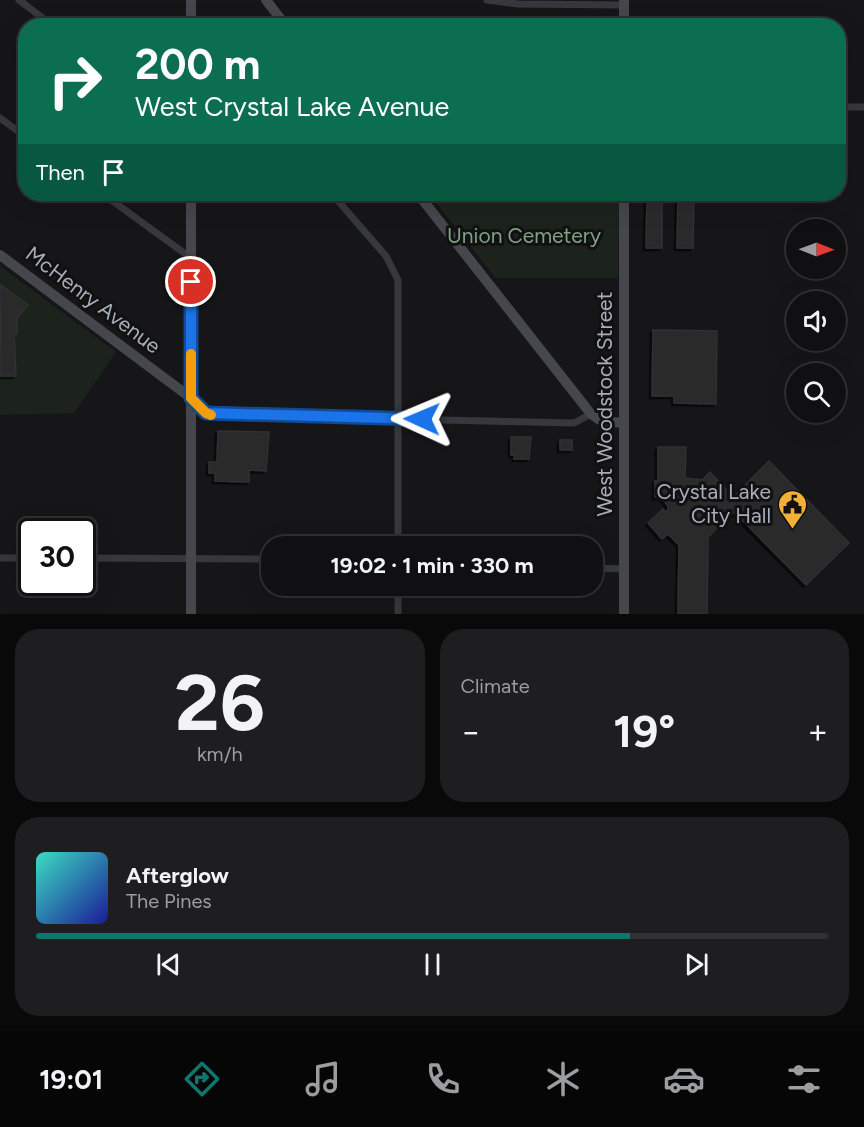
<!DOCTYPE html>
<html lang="en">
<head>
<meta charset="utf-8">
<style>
  body { margin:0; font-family:Figtree,sans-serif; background:#1e1e20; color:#f1f3f6; height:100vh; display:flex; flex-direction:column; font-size:22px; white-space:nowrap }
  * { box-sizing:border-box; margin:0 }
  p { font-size:20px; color:#9c9d9f }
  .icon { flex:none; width:33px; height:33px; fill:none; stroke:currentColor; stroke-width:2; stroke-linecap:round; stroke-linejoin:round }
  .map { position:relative; height:614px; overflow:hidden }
  .panel { display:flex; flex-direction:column; gap:15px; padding:15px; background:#09090a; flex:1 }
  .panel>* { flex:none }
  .hud { position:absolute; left:18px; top:18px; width:828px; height:183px; border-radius:24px; box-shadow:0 6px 24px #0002,0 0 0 2px #303032; background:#0b6e4f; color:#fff; overflow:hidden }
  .needle { width:39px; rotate:91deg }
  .fabs { position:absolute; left:786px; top:219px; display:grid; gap:12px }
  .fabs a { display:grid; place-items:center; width:60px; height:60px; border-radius:50%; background:#101012; box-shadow:0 6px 24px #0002,0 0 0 2px #303032; font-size:30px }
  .speed { position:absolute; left:18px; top:518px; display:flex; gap:12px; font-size:30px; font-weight:700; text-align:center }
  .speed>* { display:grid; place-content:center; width:78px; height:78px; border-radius:50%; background:#101012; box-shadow:0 6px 24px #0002,0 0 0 2px #303032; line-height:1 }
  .speed .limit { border:3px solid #111; border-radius:9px; background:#fff; color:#111 }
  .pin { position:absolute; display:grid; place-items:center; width:51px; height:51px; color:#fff; margin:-26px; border:3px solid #fff; border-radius:50%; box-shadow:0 2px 6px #0007 }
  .me { position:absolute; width:66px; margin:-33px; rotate:271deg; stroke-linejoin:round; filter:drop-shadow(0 0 4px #0008) }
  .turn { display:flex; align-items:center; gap:21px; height:126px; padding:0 18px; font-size:27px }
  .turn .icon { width:78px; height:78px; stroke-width:2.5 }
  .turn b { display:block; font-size:42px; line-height:51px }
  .then { display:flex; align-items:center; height:57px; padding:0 18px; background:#0003; gap:12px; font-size:22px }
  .big { font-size:45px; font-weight:700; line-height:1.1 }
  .panel .widget { flex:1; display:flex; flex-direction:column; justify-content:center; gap:9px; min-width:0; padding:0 21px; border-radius:24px; background:#1e1e20 }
  .panel .dial { align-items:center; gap:0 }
  .dial b { font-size:78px; line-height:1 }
  .song { display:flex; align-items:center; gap:18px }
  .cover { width:72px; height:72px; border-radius:9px; background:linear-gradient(135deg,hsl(170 70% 55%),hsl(240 70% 35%)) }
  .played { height:6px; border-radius:3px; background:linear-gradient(90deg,#0f766e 75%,#303032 75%) }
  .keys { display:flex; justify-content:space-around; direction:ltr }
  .heat { display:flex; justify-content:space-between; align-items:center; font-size:33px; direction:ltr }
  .panel .tiles { flex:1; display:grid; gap:15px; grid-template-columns:1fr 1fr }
  .widget:last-child { grid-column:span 2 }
  .trip { position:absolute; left:261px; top:536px; width:342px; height:60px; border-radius:24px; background:#101012; box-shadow:0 6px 24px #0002,0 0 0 2px #303032; font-weight:700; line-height:60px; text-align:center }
  .tabs { display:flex; height:96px; justify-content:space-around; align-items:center; background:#060607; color:#9c9d9f }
  .tabs .icon { width:42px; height:42px }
  .tabs .active { color:#0f766e }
  .tabs b { font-size:27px; color:#f1f3f6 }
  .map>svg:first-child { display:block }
  .green { fill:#1c231d }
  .building { fill:#29292c; stroke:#303034; stroke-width:1.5; filter:url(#shadow) }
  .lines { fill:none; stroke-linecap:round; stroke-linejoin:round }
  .street { stroke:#37383d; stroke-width:7 }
  .secondary { stroke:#45474d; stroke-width:10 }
  .route-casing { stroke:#114b97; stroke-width:15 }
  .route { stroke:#1a73e8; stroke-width:10 }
  .slow { stroke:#f59e0b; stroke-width:10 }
  .labels { text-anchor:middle; stroke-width:6; stroke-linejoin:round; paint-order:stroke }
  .park-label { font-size:21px; fill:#7fa381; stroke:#111113 }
  .street-label { font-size:21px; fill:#a8adb8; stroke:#111113 }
  .poi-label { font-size:21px; fill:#a8adb8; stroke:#111113; text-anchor:end }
</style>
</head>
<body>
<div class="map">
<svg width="864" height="614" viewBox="0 0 864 614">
  <defs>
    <filter id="shadow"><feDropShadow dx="-2.5" dy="2.5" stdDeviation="0" flood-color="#0009"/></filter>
  </defs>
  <rect width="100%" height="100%" fill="#161618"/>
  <path class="green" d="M 429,194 L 619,194 L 618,278 L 496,278 Z
    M 0,266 L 116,352 L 74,413 L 0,415 Z"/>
  <path class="building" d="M 647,194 L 662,194 L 662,248 L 646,248 Z
    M 678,194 L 694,194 L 693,248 L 677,248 Z
    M 1,285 L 28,305 L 17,318 L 17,334 L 14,334 L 16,376 L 0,376 Z
    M 653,330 L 717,331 L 716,404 L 674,403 L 674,396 L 652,396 Z
    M 218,431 L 269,432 L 266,471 L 249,470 L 249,482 L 215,481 L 215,473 L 209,473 L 209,462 L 217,462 Z
    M 511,437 L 531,437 L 529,459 L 514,459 L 515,455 L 511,455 Z
    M 560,440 L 572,440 L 572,450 L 560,450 Z
    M 658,447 L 686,447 L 685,478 L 702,480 L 710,472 L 733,497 L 769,461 L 849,543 L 806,585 L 734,512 L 708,537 L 707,614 L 678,614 L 679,545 L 668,534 L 662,539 L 648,523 L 663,509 L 666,512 L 668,510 L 668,506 L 661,497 L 655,497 L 655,481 L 658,481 Z"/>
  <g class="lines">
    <path class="street" d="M 19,0 L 53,26
      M 487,0 L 518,4 L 624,5
      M 838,107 L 864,107
      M 0,118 L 26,137
      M 103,194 L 191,258
      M 332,194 L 386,256 L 398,280 L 398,546
      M 192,399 L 206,413 L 214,415 L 574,423 L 591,414
      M 0,558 L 32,558
      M 82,558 L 272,559
      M 592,568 L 624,569
      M 398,614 L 398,585"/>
    <path class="secondary" d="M 266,0 L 286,26
      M 191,26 L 191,0
      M 624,26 L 624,0
      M 191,194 L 191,614
      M 418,194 L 591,414 L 601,421 L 624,423
      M 624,194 L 624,614
      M 0,255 L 191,398"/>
  </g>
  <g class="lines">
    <defs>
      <path id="route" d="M 191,282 L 191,398 L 206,413 L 422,419"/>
    </defs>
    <use href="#route" class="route-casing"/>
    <use href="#route" class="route"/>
    <path class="slow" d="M 191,354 L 191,398 L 206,413 L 211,415"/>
  </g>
  <defs>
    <symbol id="civic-pin" viewBox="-11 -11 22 30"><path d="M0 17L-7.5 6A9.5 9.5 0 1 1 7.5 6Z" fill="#f2b134" stroke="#111113"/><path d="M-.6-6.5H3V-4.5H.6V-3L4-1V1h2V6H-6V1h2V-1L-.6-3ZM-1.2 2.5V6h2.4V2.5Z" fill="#111"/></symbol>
  </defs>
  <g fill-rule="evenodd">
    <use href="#civic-pin" x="776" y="488" width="33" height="45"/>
  </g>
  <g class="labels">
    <g class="park-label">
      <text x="524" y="243">Union Cemetery</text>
    </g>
    <g class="street-label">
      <text transform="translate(93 300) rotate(37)" y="7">McHenry Avenue</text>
      <text transform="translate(605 404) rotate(-90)" y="7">West Woodstock Street</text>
    </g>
    <g class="poi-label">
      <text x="771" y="499">Crystal Lake<tspan x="771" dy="24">City Hall</tspan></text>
    </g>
  </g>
</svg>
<div class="fabs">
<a><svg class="needle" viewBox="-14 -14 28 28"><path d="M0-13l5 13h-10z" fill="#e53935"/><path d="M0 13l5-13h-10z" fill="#9c9d9f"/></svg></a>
<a><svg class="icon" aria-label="sound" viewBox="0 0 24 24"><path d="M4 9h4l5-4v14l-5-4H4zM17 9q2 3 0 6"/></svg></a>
<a><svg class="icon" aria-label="search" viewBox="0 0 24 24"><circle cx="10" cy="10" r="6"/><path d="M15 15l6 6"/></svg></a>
</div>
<div class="speed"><div class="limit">30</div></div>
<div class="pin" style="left:191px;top:282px;background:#d93025"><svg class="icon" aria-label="arrive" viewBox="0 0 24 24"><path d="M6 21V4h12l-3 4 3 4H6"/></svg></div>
<svg class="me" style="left:422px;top:419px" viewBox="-20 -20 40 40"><path d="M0-17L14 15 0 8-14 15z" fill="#1a73e8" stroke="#fff" stroke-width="4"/></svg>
<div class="trip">19:02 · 1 min · 330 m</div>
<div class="hud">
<div class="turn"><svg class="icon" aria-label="right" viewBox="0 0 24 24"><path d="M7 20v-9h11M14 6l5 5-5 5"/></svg><div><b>200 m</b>West Crystal Lake Avenue</div></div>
<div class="then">Then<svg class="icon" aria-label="arrive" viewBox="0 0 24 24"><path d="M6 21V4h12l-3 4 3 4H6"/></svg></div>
</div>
</div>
<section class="panel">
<div class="tiles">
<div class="widget dial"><b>26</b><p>km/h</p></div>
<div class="widget"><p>Climate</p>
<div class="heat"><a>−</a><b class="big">19°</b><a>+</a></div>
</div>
<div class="widget">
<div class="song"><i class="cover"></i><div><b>Afterglow</b><p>The Pines</p></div></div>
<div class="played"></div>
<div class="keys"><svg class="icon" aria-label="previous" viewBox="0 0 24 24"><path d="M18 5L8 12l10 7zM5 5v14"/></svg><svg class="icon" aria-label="pause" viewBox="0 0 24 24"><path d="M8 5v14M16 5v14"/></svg><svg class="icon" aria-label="next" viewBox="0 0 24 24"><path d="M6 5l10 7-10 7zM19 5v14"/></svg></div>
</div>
</div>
</section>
<nav class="tabs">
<b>19:01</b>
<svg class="icon active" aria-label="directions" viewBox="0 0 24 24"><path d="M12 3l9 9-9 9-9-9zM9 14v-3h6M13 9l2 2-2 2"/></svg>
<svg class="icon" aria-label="music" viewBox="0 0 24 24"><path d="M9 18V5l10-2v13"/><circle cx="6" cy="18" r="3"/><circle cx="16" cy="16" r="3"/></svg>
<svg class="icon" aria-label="phone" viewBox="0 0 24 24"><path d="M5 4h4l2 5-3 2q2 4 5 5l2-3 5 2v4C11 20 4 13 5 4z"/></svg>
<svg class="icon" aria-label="climate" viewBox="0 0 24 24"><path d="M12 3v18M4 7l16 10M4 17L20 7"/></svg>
<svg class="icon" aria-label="car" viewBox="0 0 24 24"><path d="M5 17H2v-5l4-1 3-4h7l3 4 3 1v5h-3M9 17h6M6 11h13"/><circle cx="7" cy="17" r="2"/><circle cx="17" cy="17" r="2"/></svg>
<svg class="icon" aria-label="filters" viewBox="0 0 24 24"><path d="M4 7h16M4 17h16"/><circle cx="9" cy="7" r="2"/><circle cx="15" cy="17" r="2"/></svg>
</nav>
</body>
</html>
